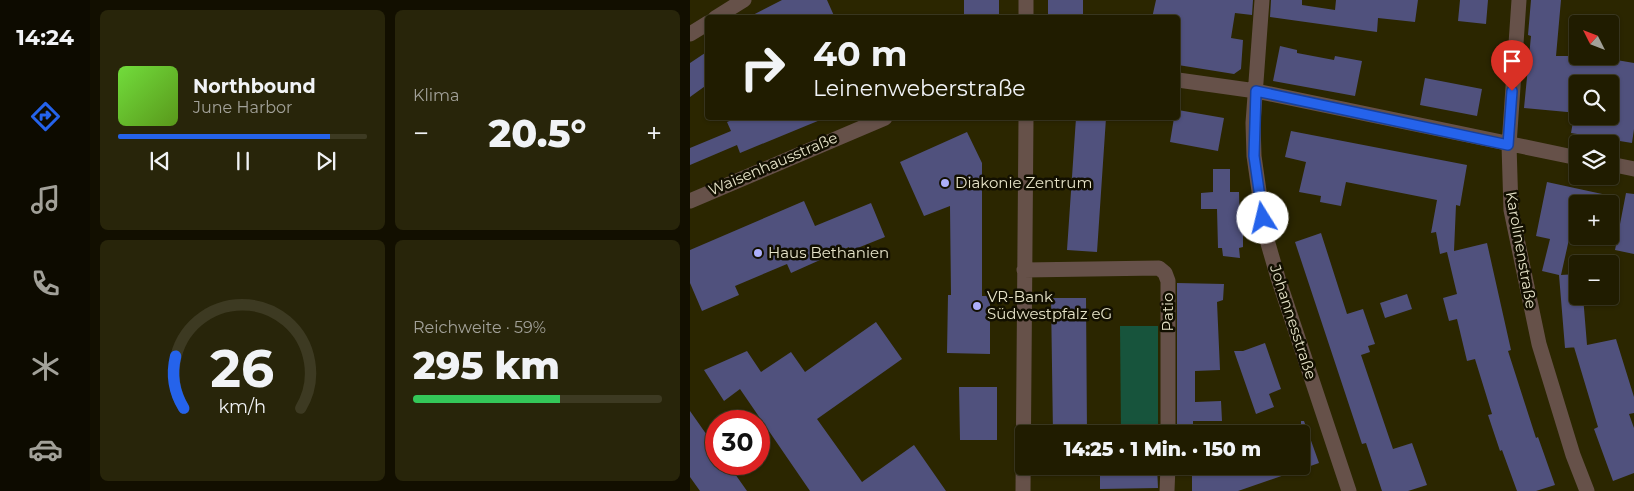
<!DOCTYPE html>
<html lang="de">
<head>
<meta charset="utf-8">
<style>
  body { margin:0; font-family:Montserrat,sans-serif; background:#28250a; color:#f1f3f6; height:100vh; display:flex; flex-direction:column; font-size:19px; white-space:nowrap }
  * { box-sizing:border-box; margin:0 }
  p { font-size:16px; color:#a2a199 }
  .icon { flex:none; width:28px; height:28px; fill:none; stroke:currentColor; stroke-width:2; stroke-linecap:round; stroke-linejoin:round }
  .map { position:relative; flex:1; overflow:hidden }
  .side { display:flex; flex-direction:column; gap:10px; padding:10px; background:#120f00; width:600px }
  .side>* { flex:none }
  .top-card { position:absolute; left:15px; top:15px; width:475px; height:105px; border-radius:5px; box-shadow:0 1px 4px #0004,0 0 0 1px #3d3a22; background:#201c00; color:#f1f3f6; overflow:hidden }
  .needle { width:32px; rotate:312deg }
  .tools { position:absolute; left:879px; top:15px; display:grid; gap:10px }
  .tools a { display:grid; place-items:center; width:50px; height:50px; border-radius:5px; background:#201c00; box-shadow:0 1px 4px #0004,0 0 0 1px #3d3a22; font-size:25px }
  .speed { position:absolute; left:15px; top:410px; display:flex; gap:10px; font-size:25px; font-weight:700; text-align:center }
  .speed>* { display:grid; place-content:center; width:65px; height:65px; border-radius:50%; background:#201c00; box-shadow:0 1px 4px #0004,0 0 0 1px #3d3a22; line-height:1 }
  .speed .limit { border:8px solid #d22; background:#fff; color:#111 }
  .pin { position:absolute; display:grid; place-items:center; width:42px; height:42px; color:#fff; margin:-51px -21px; border-radius:50% 50% 50% 0; rotate:-45deg; box-shadow:0 0 5px #0007 }
  .pin .icon { rotate:45deg }
  .me { position:absolute; width:55px; margin:-28px; rotate:351deg; stroke-linejoin:round; filter:drop-shadow(0 0 4px #0008) }
  .turn { display:flex; align-items:center; gap:18px; height:105px; padding:0 25px; font-size:22px }
  .turn .icon { width:65px; height:65px; stroke-width:2.5 }
  .turn b { display:block; font-size:35px; line-height:42px }
  .big { font-size:38px; font-weight:800; line-height:1.1 }
  .side .card { flex:1; display:flex; flex-direction:column; justify-content:center; gap:8px; min-width:0; padding:0 18px; border-radius:8px; background:#28250a }
  .side .dial { align-items:center; gap:0 }
  .dial svg { height:130px; overflow:visible; fill:none; stroke:#3d3a22; stroke-width:7; stroke-linecap:round; text-anchor:middle }
  .dial text { fill:#f1f3f6; stroke:none }
  .song { display:flex; align-items:center; gap:15px }
  .cover { width:60px; height:60px; border-radius:8px; background:linear-gradient(135deg,hsl(100 70% 55%),hsl(90 70% 35%)) }
  .played { height:5px; border-radius:2px; background:linear-gradient(90deg,#2563eb 85%,#3d3a22 85%) }
  .keys { display:flex; justify-content:space-around; direction:ltr }
  .heat { display:flex; justify-content:space-between; align-items:center; font-size:28px; direction:ltr }
  .charge { height:8px; border-radius:4px; background:linear-gradient(90deg,#34c759 59%,#3d3a22 0) }
  .side .tiles { flex:1; display:grid; gap:10px; grid-template-columns:repeat(2,1fr) }
  .trip { position:absolute; left:325px; top:425px; width:295px; height:50px; border-radius:5px; background:#201c00; box-shadow:0 1px 4px #0004,0 0 0 1px #3d3a22; font-weight:800; line-height:50px; text-align:center }
  main { display:flex; flex:1; min-height:0 }
  .dock { display:flex; flex-direction:column; width:90px; justify-content:space-around; align-items:center; background:#0d0b00; color:#a2a199 }
  .dock .icon { width:35px; height:35px }
  .dock .current { color:#2563eb }
  .dock b { font-size:22px; color:#f1f3f6 }
  .map>svg:first-child { display:block }
  .green { fill:#17543c }
  .building { fill:#50517d }
  .lines { fill:none; stroke-linecap:round; stroke-linejoin:round }
  .minor { stroke:#665149; stroke-width:15 }
  .route-casing { stroke:#184099; stroke-width:12 }
  .route { stroke:#2563eb; stroke-width:9 }
  .poi-dot { fill:#adaffb; stroke:#120f00; stroke-width:2 }
  .labels { text-anchor:middle; stroke-width:5; stroke-linejoin:round; paint-order:stroke }
  .street-label { font-size:15px; fill:#e6e3c8; stroke:#120f00 }
  .poi-label { font-size:15px; fill:#e6e3c8; stroke:#120f00; text-anchor:start }
</style>
</head>
<body>
<main>
<nav class="dock">
<b>14:24</b>
<svg class="icon current" aria-label="directions" viewBox="0 0 24 24"><path d="M12 3l9 9-9 9-9-9zM9 14v-3h6M13 9l2 2-2 2"/></svg>
<svg class="icon" aria-label="music" viewBox="0 0 24 24"><path d="M9 18V5l10-2v13"/><circle cx="6" cy="18" r="3"/><circle cx="16" cy="16" r="3"/></svg>
<svg class="icon" aria-label="phone" viewBox="0 0 24 24"><path d="M5 4h4l2 5-3 2q2 4 5 5l2-3 5 2v4C11 20 4 13 5 4z"/></svg>
<svg class="icon" aria-label="climate" viewBox="0 0 24 24"><path d="M12 3v18M4 7l16 10M4 17L20 7"/></svg>
<svg class="icon" aria-label="car" viewBox="0 0 24 24"><path d="M5 17H2v-5l4-1 3-4h7l3 4 3 1v5h-3M9 17h6M6 11h13"/><circle cx="7" cy="17" r="2"/><circle cx="17" cy="17" r="2"/></svg>
</nav>
<section class="side">
<div class="tiles">
<div class="card">
<div class="song"><i class="cover"></i><div><b>Northbound</b><p>June Harbor</p></div></div>
<div class="played"></div>
<div class="keys"><svg class="icon" aria-label="previous" viewBox="0 0 24 24"><path d="M18 5L8 12l10 7zM5 5v14"/></svg><svg class="icon" aria-label="pause" viewBox="0 0 24 24"><path d="M8 5v14M16 5v14"/></svg><svg class="icon" aria-label="next" viewBox="0 0 24 24"><path d="M6 5l10 7-10 7zM19 5v14"/></svg></div>
</div>
<div class="card"><p>Klima</p>
<div class="heat"><a>−</a><b class="big">20.5°</b><a>+</a></div>
</div>
<div class="card dial"><svg viewBox="0 0 100 80">
<path d="M14 69A42 42 0 1 1 86 69"/>
<path d="M14 69A42 42 0 0 1 9 37" stroke="#2563eb"/>
<text x="50" y="56" font-size="32" font-weight="700">26</text>
<text x="50" y="72" font-size="11">km/h</text>
</svg></div>
<div class="card"><p>Reichweite · 59%</p><b class="big">295 km</b><div class="charge"></div></div>
</div>
</section>
<div class="map">
<svg width="944" height="491" viewBox="0 0 944 491">
  <rect width="100%" height="100%" fill="#2b2600"/>
  <path class="green" d="M 430,326 L 468,326 L 468,434 L 431,434 Z"/>
  <path class="building" d="M 92,0 L 137,0 L 145,18 L 57,18 Z
    M 274,0 L 309,0 L 309,18 L 274,18 Z
    M 358,0 L 393,0 L 393,18 L 358,18 Z
    M 466,0 L 563,0 L 562,15 L 545,13 L 541,38 L 553,40 L 551,69 L 544,74 L 488,65 L 488,18 L 462,18 Z
    M 581,0 L 612,0 L 612,5 L 645,10 L 646,0 L 728,0 L 725,22 L 688,18 L 687,32 L 580,17 Z
    M 770,0 L 798,0 L 796,24 L 768,21 Z
    M 841,0 L 871,0 L 866,56 L 903,56 L 944,63 L 944,129 L 942,143 L 881,133 L 884,116 L 920,116 L 920,84 L 888,81 L 888,113 L 834,108 L 841,36 L 838,35 Z
    M 590,46 L 607,50 L 607,53 L 644,60 L 645,56 L 672,61 L 665,96 L 583,81 Z
    M 18,51 L 18,84 L 0,97 L 0,63 Z
    M 735,78 L 792,89 L 787,116 L 730,105 Z
    M 488,110 L 534,118 L 528,151 L 480,142 L 484,118 L 488,118 Z
    M 47,118 L 135,118 L 50,153 L 47,145 L 0,165 L 0,148 L 41,131 L 37,122 Z
    M 386,118 L 416,118 L 407,252 L 377,250 Z
    M 601,131 L 777,165 L 770,206 L 766,205 L 764,251 L 797,243 L 821,350 L 818,351 L 846,438 L 848,437 L 865,485 L 846,491 L 827,491 L 812,450 L 810,451 L 798,415 L 802,414 L 785,359 L 777,361 L 767,319 L 759,321 L 753,298 L 767,294 L 757,252 L 750,254 L 746,232 L 741,233 L 747,200 L 656,182 L 651,206 L 630,202 L 631,196 L 609,192 L 616,162 L 595,157 Z
    M 277,132 L 292,163 L 292,296 L 300,296 L 300,354 L 257,353 L 258,295 L 261,295 L 260,206 L 234,216 L 210,162 Z
    M 523,169 L 540,169 L 540,192 L 549,192 L 550,231 L 553,231 L 553,247 L 549,248 L 550,258 L 533,256 L 532,248 L 528,248 L 527,209 L 511,209 L 511,193 L 523,192 Z
    M 857,182 L 926,197 L 926,204 L 888,204 L 888,218 L 884,217 L 871,275 L 887,274 L 888,296 L 893,296 L 897,345 L 926,339 L 944,397 L 944,413 L 939,414 L 944,428 L 944,473 L 923,481 L 904,429 L 908,427 L 884,347 L 888,347 L 875,348 L 869,275 L 852,271 L 860,239 L 846,236 Z
    M 936,193 L 944,194 L 944,254 L 925,250 Z
    M 114,201 L 125,226 L 181,203 L 195,237 L 160,251 L 159,247 L 101,273 L 97,264 L 45,286 L 49,295 L 12,311 L 0,283 L 0,250 Z
    M 631,233 L 657,314 L 673,309 L 685,344 L 678,346 L 680,352 L 671,355 L 703,449 L 722,443 L 737,485 L 718,491 L 692,491 L 676,443 L 672,444 L 605,242 Z
    M 487,283 L 534,284 L 533,300 L 527,302 L 530,370 L 505,371 L 505,402 L 531,401 L 532,421 L 503,421 L 503,434 L 487,434 Z
    M 717,294 L 722,309 L 695,318 L 690,303 Z
    M 361,298 L 396,298 L 397,434 L 363,434 Z
    M 186,322 L 212,359 L 127,419 L 172,482 L 224,445 L 256,491 L 120,491 L 50,389 L 34,401 L 14,370 L 57,351 L 71,372 L 101,352 L 115,372 Z
    M 575,343 L 591,389 L 579,394 L 584,407 L 566,414 L 544,351 L 553,351 Z
    M 269,387 L 307,387 L 307,440 L 270,440 Z
    M 0,411 L 26,448 L 26,464 L 38,464 L 57,491 L 10,491 L 0,477 Z
    M 611,421 L 614,421 L 629,463 L 548,491 L 502,491 L 502,466 L 611,466 Z
    M 410,466 L 467,466 L 468,488 L 410,489 Z"/>
  <g class="lines">
    <path class="minor" d="M 336,0 L 336,18
      M 572,0 L 563,123 L 564,156 L 575,233 L 588,278 L 659,491
      M 829,0 L 819,145 L 821,210 L 849,344 L 883,455 L 897,491
      M 25,18 L 54,0
      M 0,34 L 18,23
      M 488,80 L 566,91 L 888,158
      M 920,164 L 944,169
      M 0,201 L 195,118
      M 334,270 L 469,268 L 475,273 L 478,281 L 478,434
      M 333,491 L 336,118
      M 477,491 L 478,466"/>
  </g>
  <g class="lines">
    <defs>
      <path id="route" d="M 573,218 L 564,156 L 566,91 L 818,145 L 822,91"/>
    </defs>
    <use href="#route" class="route-casing"/>
    <use href="#route" class="route"/>
  </g>
  <g class="poi-dot">
    <circle cx="255" cy="183" r="5"/>
    <circle cx="68" cy="253" r="5"/>
    <circle cx="287" cy="306" r="5"/>
  </g>
  <g class="labels">
    <g class="street-label">
      <text transform="translate(83 164) rotate(-23)" y="5">Waisenhausstraße</text>
      <text transform="translate(831 250) rotate(80)" y="5">Karolinenstraße</text>
      <text transform="translate(478 312) rotate(-90)" y="5">Patio</text>
      <text transform="translate(603 322) rotate(72)" y="5">Johannesstraße</text>
    </g>
    <g class="poi-label">
      <text x="265" y="188">Diakonie Zentrum</text>
      <text x="78" y="258">Haus Bethanien</text>
      <text x="297" y="302">VR-Bank<tspan x="297" dy="17">Südwestpfalz eG</tspan></text>
    </g>
  </g>
</svg>
<div class="tools">
<a><svg class="needle" viewBox="-14 -14 28 28"><path d="M0-13l5 13h-10z" fill="#e53935"/><path d="M0 13l5-13h-10z" fill="#a2a199"/></svg></a>
<a><svg class="icon" aria-label="search" viewBox="0 0 24 24"><circle cx="10" cy="10" r="6"/><path d="M15 15l6 6"/></svg></a>
<a><svg class="icon" aria-label="layers" viewBox="0 0 24 24"><path d="M12 4l9 5-9 5-9-5zM3 14l9 5 9-5"/></svg></a>
<a>+</a>
<a>−</a>
</div>
<div class="speed"><div class="limit">30</div></div>
<div class="pin" style="left:822px;top:91px;background:#d93025"><svg class="icon" aria-label="arrive" viewBox="0 0 24 24"><path d="M6 21V4h12l-3 4 3 4H6"/></svg></div>
<svg class="me" style="left:573px;top:218px" viewBox="-20 -20 40 40"><circle r="19" fill="#fff"/><path d="M0-13L10 11 0 6-10 11z" fill="#2563eb"/></svg>
<div class="trip">14:25 · 1 Min. · 150 m</div>
<div class="top-card">
<div class="turn"><svg class="icon" aria-label="right" viewBox="0 0 24 24"><path d="M7 20v-9h11M14 6l5 5-5 5"/></svg><div><b>40 m</b>Leinenweberstraße</div></div>
</div>
</div>
</main>
</body>
</html>
